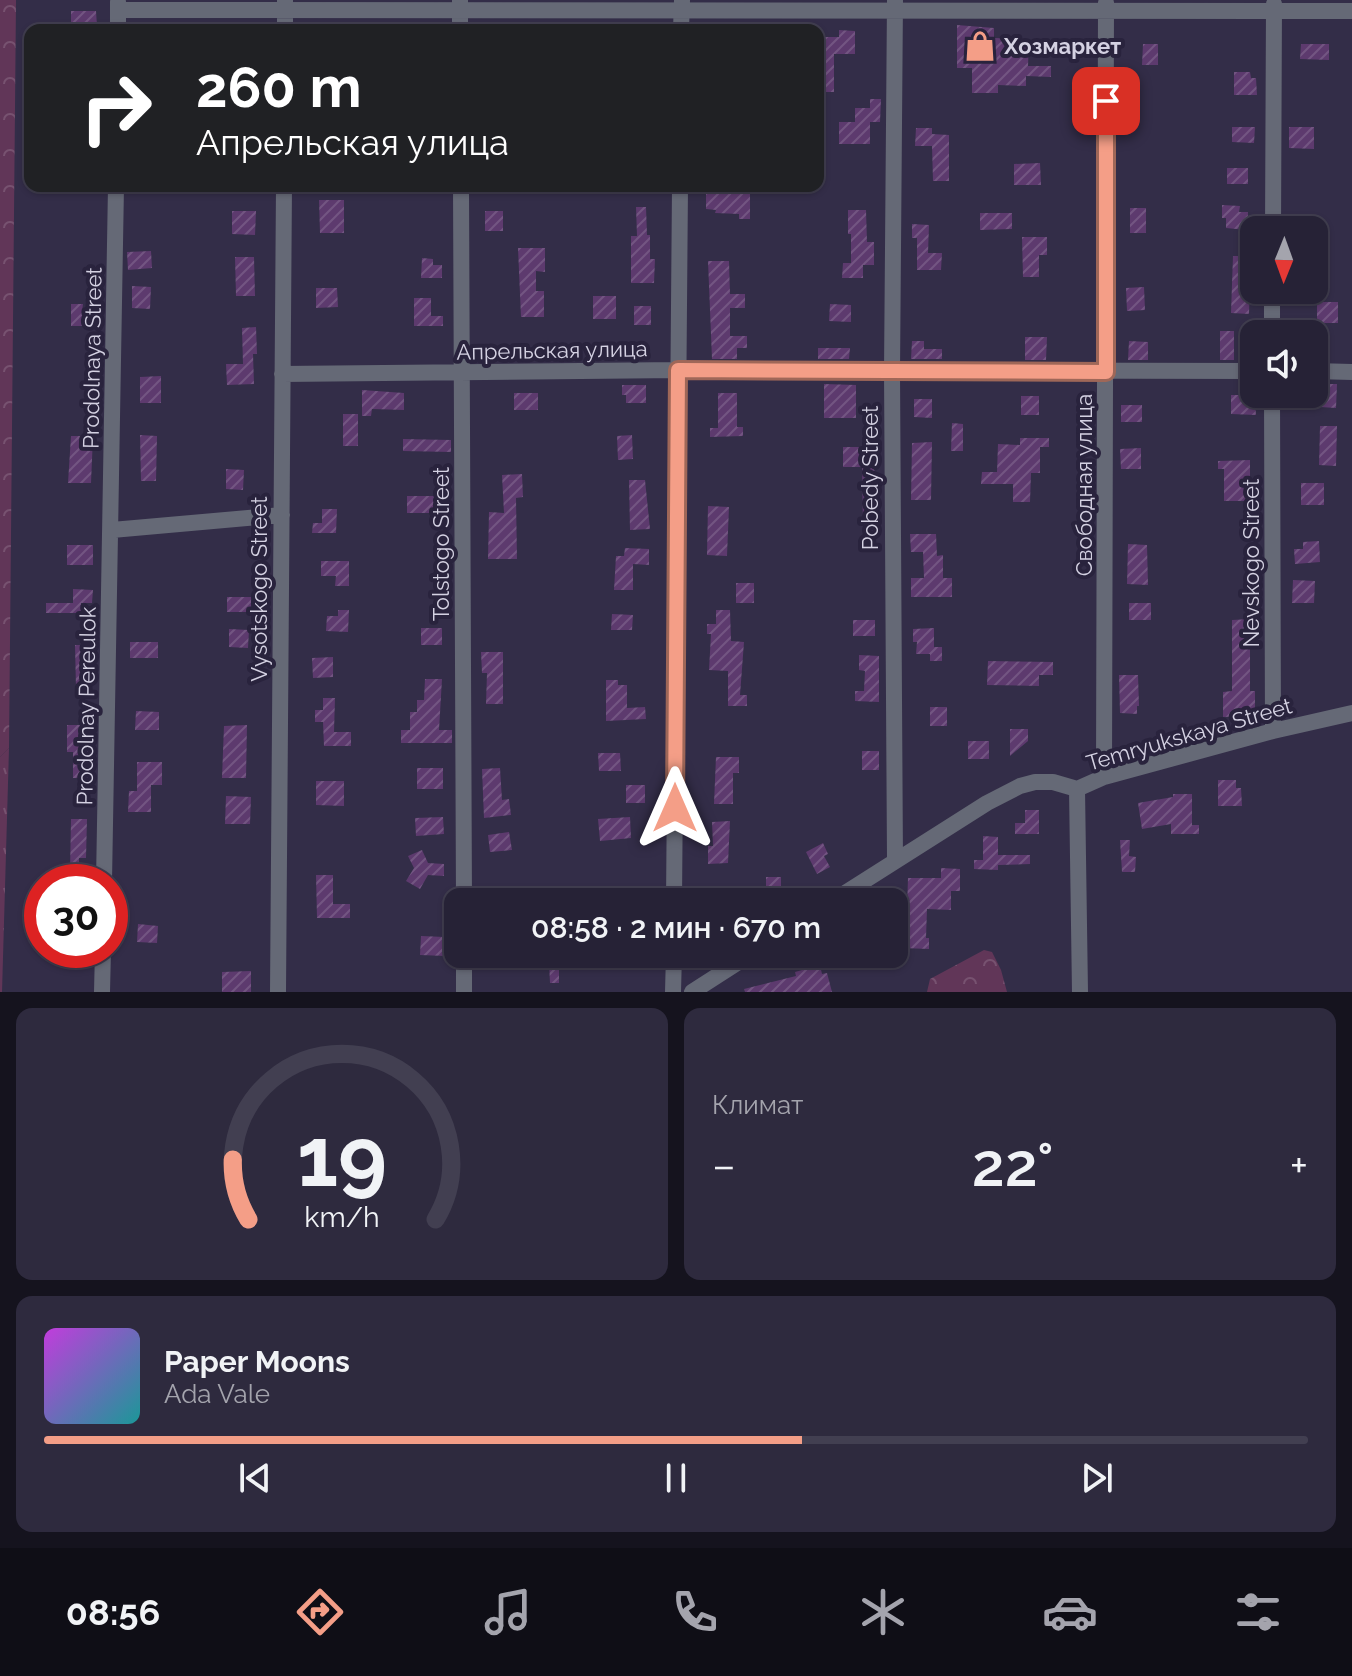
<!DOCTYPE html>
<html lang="ru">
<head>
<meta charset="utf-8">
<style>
  body { margin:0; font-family:Raleway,sans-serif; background:#2e2a3e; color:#f1f3f6; height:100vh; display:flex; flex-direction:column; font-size:30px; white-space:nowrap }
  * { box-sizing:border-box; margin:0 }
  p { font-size:26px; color:#a4a4ad }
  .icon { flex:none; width:44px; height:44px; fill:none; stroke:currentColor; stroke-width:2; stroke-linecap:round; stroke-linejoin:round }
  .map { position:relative; height:992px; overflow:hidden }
  .details { display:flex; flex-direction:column; gap:16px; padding:16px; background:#15131e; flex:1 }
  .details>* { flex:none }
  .top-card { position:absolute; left:24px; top:24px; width:800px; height:168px; border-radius:16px; box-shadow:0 2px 6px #0004,0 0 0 2px #423f51; background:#202124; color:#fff; overflow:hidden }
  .needle { width:52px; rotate:181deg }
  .tools { position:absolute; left:1240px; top:216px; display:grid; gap:16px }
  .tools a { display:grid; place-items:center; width:88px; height:88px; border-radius:16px; background:#262236; box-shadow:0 2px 6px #0004,0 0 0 2px #423f51; font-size:40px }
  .speed { position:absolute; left:24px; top:864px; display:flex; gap:16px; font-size:40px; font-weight:700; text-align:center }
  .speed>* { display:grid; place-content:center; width:104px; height:104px; border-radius:50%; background:#262236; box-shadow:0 2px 6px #0004,0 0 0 2px #423f51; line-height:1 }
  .speed .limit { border:12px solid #d22; background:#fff; color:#111 }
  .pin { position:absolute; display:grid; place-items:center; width:68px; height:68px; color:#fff; margin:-34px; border-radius:16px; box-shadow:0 4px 12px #0006 }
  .me { position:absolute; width:88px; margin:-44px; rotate:0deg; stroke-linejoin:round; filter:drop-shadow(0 0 6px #0008) }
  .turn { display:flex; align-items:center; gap:28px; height:168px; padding:0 40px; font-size:36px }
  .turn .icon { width:104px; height:104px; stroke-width:2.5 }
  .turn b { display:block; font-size:56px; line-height:68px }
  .big { font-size:60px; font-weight:600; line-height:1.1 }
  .details .card { flex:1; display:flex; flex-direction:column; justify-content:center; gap:12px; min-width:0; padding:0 28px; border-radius:16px; background:#2e2a3e }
  .details .dial { align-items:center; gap:0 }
  .dial svg { height:208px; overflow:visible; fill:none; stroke:#423f51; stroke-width:7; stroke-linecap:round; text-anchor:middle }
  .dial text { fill:#f1f3f6; stroke:none }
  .song { display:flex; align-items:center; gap:24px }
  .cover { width:96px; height:96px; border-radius:12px; background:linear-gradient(135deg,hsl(290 70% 55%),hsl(180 70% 35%)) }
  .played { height:8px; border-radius:4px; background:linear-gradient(90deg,#f49e87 60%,#423f51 60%) }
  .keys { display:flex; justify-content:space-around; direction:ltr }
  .heat { display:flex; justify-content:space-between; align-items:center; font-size:44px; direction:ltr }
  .details .tiles { flex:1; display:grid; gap:16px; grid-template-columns:1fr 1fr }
  .card:last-child { grid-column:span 2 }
  .trip { position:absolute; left:444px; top:888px; width:464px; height:80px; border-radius:16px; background:#262236; box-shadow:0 2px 6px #0004,0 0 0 2px #423f51; font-weight:600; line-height:80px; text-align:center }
  .menu { display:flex; height:128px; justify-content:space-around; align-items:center; background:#0f0e16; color:#a4a4ad }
  .menu .icon { width:56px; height:56px }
  .menu .current { color:#f49e87 }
  .menu b { font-size:36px; color:#f1f3f6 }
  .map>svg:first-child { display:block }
  .grass { fill:url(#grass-tufts) }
  .forest { fill:url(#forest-crowns) }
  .building { fill:url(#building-hatch) }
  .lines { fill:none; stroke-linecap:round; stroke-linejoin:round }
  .minor { stroke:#656976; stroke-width:16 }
  .route-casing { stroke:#9f6758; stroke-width:20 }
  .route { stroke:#f49e87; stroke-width:14 }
  .labels { text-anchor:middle; stroke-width:8; stroke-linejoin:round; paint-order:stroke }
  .poi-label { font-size:22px; font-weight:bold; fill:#d4d1e2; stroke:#29233d; text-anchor:start }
  .street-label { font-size:22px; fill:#d4d1e2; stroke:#29233d }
</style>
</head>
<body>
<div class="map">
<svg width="1352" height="992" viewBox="0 0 1352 992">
  <defs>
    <pattern id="grass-tufts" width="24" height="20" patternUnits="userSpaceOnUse" patternTransform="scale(2)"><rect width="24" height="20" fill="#613658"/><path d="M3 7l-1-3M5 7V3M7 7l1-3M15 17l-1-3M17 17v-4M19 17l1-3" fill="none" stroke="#775270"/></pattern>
    <pattern id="forest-crowns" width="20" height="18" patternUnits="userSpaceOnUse" patternTransform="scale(2)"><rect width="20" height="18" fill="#613658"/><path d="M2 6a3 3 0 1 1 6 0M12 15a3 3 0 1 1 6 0" fill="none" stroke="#775270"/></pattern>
    <pattern id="building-hatch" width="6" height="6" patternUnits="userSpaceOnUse" patternTransform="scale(2)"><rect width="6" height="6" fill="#5d3a6e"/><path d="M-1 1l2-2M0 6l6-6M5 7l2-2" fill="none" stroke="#735582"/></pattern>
  </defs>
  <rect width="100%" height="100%" fill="#332d48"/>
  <path class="grass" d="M 9,748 L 2,992 L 0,992 L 0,757 Z"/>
  <path class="forest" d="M 0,0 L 16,0 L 9,748 L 0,757 Z
    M 984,950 L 992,952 L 1001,970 L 1007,992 L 927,992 L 930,979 Z"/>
  <path class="building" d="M 71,11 L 96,11 L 97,26 L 71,26 Z
    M 957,25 L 994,28 L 994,38 L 1029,39 L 1028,66 L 1051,66 L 1051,77 L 1026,76 L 1026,86 L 998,85 L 998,93 L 972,93 L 972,68 L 957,68 Z
    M 839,30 L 855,31 L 855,54 L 834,54 L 834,92 L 823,92 L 824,64 L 818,64 L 818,37 L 839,37 Z
    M 1143,44 L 1158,44 L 1158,65 L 1142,65 Z
    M 1301,44 L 1329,44 L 1329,60 L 1300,59 Z
    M 1234,72 L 1250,72 L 1251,78 L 1256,78 L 1257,95 L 1234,95 Z
    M 870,99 L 881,99 L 880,122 L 870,122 L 870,144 L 839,144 L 839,122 L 855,122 L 855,108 L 870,108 Z
    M 1232,127 L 1255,127 L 1254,143 L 1232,142 Z
    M 1289,127 L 1314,127 L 1314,149 L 1289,148 Z
    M 916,128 L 932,128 L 932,134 L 949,135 L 949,181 L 933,181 L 932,146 L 915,146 Z
    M 1040,163 L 1041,185 L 1014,185 L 1014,164 Z
    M 1227,168 L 1248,168 L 1248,184 L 1227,184 Z
    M 711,186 L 731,186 L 731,192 L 750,192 L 750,219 L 739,219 L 739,214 L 715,213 L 716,210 L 706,209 L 706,192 L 711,192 Z
    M 319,200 L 344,200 L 344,233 L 320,233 Z
    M 1222,205 L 1240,206 L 1239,212 L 1248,212 L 1247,230 L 1226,228 L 1226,218 L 1222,218 Z
    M 636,207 L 646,207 L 647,235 L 650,235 L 650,259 L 655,259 L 654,283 L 631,283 L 631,236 L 637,236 Z
    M 1130,208 L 1146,208 L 1146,233 L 1130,233 Z
    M 848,210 L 866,210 L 867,242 L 874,242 L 874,265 L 863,265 L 863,278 L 842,278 L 843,263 L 851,263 L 851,234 L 848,234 Z
    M 232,211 L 256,211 L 255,235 L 232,234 Z
    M 485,211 L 503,211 L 503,231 L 485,231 Z
    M 980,213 L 1012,213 L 1012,229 L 980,230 Z
    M 912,224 L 929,225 L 928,253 L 942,253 L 941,270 L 917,270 L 917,238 L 912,238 Z
    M 1022,237 L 1047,237 L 1047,255 L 1039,255 L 1039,277 L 1023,277 Z
    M 518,248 L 545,248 L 545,272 L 536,271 L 536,291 L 544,291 L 544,317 L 521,317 Z
    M 151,251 L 152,268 L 128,270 L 127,252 Z
    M 1233,256 L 1246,256 L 1246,268 L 1254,268 L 1254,281 L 1250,281 L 1249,314 L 1231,313 Z
    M 235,257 L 254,257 L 255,296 L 236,296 Z
    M 422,258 L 433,259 L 433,265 L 442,265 L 442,278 L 421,278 Z
    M 708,261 L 729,261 L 730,294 L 745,294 L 745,308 L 730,308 L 730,336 L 747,336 L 747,348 L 737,348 L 737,359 L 712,359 Z
    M 132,286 L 151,287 L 150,309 L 132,308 Z
    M 1144,287 L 1145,310 L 1127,311 L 1126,288 Z
    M 316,288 L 337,288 L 338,307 L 316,308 Z
    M 593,296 L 616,296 L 616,319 L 593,319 Z
    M 414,298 L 431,298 L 431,316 L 443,316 L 443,326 L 414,326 Z
    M 1317,302 L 1338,302 L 1338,323 L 1317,323 Z
    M 71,304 L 83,304 L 82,312 L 95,312 L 95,326 L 71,326 Z
    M 830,304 L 851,305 L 851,322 L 829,321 Z
    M 634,306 L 651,306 L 651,325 L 634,325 Z
    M 256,327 L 257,354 L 253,354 L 254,384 L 227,385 L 226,364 L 243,364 L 242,328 Z
    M 1220,331 L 1234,331 L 1234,360 L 1220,360 Z
    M 1025,337 L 1047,337 L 1046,360 L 1025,360 Z
    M 912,341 L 924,341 L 924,349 L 942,349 L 942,359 L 911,359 Z
    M 1129,341 L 1148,342 L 1148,360 L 1128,360 Z
    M 818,348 L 850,348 L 849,359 L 818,359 Z
    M 161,376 L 161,403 L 140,403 L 140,377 Z
    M 824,384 L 856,385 L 856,418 L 824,418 Z
    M 1321,384 L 1337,384 L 1336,408 L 1320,407 Z
    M 622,385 L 646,385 L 646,403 L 626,403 L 626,395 L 622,395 Z
    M 362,390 L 404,393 L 404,410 L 372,409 L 371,416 L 362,416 Z
    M 514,393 L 538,393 L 538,410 L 514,410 Z
    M 718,393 L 737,393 L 737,427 L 743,427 L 743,436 L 710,437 L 710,428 L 718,428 Z
    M 1231,395 L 1245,395 L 1245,401 L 1255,401 L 1256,415 L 1231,414 Z
    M 1021,396 L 1039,396 L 1039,415 L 1021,415 Z
    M 914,399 L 932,399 L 932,418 L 914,417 Z
    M 1121,405 L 1142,405 L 1142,422 L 1121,422 Z
    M 343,414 L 358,414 L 358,446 L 343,446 Z
    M 952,423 L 963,424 L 963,451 L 951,451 Z
    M 1320,426 L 1337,426 L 1336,466 L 1319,465 Z
    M 140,435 L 157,436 L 156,481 L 141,481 Z
    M 632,435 L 633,459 L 618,460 L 617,436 Z
    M 71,436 L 93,436 L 91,483 L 68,483 Z
    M 1020,438 L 1049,438 L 1049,447 L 1040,447 L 1040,473 L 1031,473 L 1030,502 L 1013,502 L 1013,484 L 981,484 L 982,472 L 997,472 L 998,444 L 1020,445 Z
    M 403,439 L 451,440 L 451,452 L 403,451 Z
    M 932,442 L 931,500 L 911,500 L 912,443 Z
    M 843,447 L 875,447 L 874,483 L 879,483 L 878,531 L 863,530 L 862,467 L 843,467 Z
    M 1141,448 L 1141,469 L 1121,469 L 1120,449 Z
    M 1250,460 L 1250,484 L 1255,485 L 1255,501 L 1224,501 L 1224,469 L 1218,469 L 1218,461 Z
    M 226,469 L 244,470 L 243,490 L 226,489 Z
    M 522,474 L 523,497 L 516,498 L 517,559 L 488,559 L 489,512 L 504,513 L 502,475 Z
    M 629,480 L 645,480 L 650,529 L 630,530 Z
    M 1301,483 L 1324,483 L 1324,505 L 1301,505 Z
    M 407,496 L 434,496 L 434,513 L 407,513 Z
    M 708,506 L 729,507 L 727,556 L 707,555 Z
    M 322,509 L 337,509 L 336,533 L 312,533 L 313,523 L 322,523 Z
    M 910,534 L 936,534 L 937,556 L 943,555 L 943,578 L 952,578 L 952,597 L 911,597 L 911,578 L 924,578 L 923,552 L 911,552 Z
    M 1319,541 L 1320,562 L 1295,564 L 1294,549 L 1303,549 L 1303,542 Z
    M 1128,544 L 1147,545 L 1148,585 L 1127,584 Z
    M 67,545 L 93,545 L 93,565 L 67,565 Z
    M 625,548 L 649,549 L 649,565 L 633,564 L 633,590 L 614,590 L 616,556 L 624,556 Z
    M 321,561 L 349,561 L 349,586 L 335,586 L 336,576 L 321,576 Z
    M 1293,580 L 1315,581 L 1314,603 L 1292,603 Z
    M 736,583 L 754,583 L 754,603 L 736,603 Z
    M 73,589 L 93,590 L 92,603 L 81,603 L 81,613 L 46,613 L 46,603 L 73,603 Z
    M 227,597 L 251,597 L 251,612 L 227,612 Z
    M 1129,603 L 1151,603 L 1151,620 L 1129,620 Z
    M 338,610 L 349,610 L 348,632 L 326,631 L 327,616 L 338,616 Z
    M 716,610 L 730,610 L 731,641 L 744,642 L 740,695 L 747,695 L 747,706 L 728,706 L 728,671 L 709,670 L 711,634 L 707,634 L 707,624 L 716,624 Z
    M 612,614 L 633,615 L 632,630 L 611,630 Z
    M 1250,619 L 1250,691 L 1255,691 L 1255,716 L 1223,717 L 1223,692 L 1232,691 L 1232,620 Z
    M 853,620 L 875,620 L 875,636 L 853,636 Z
    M 421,628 L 442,628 L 442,645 L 421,645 Z
    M 934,628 L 934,647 L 942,647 L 942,661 L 930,661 L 930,654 L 916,654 L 917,642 L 913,642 L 913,629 Z
    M 229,629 L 249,630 L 248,648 L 229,647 Z
    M 130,642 L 158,642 L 158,658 L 130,658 Z
    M 75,645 L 91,645 L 91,688 L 76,688 Z
    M 481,652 L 503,652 L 503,704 L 486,704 L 487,673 L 482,673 Z
    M 859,655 L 879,656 L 879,702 L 855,701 L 855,691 L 864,691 L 865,671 L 859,670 Z
    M 333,657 L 333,677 L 313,678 L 312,658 Z
    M 988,661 L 1053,662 L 1053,675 L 1039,675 L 1039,686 L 987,685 Z
    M 1119,675 L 1138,675 L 1139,706 L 1137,706 L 1137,714 L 1120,713 Z
    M 425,679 L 442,679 L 439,730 L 452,730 L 452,743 L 401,743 L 401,730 L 410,730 L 410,712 L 417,712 L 417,700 L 424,700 Z
    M 606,680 L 618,680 L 618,685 L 627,685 L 627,708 L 645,707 L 646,719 L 606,721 Z
    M 323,698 L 335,698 L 334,732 L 351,732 L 351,746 L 324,746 L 323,722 L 315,722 L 315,710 L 323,710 Z
    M 930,707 L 947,707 L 947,726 L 930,726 Z
    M 136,711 L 159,712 L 159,730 L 135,730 Z
    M 67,725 L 88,725 L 89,778 L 73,778 L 73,752 L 67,752 Z
    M 247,725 L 246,778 L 222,778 L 224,726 Z
    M 1010,729 L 1028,729 L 1028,741 L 1010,756 Z
    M 968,741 L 989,741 L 989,759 L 968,759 Z
    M 862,751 L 879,751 L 879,770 L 862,770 Z
    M 598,753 L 620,753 L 621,771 L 599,771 Z
    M 716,757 L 739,757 L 739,773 L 733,773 L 733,804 L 714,804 Z
    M 137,762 L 162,762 L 162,785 L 151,785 L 151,812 L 128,812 L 129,791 L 137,791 Z
    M 417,768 L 443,768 L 443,789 L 417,789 Z
    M 500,768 L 502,800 L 509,799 L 511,815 L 484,818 L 482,769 Z
    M 1218,780 L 1236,780 L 1236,788 L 1241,788 L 1242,806 L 1218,806 Z
    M 316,781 L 344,781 L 344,806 L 316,805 Z
    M 626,785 L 645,785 L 645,803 L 626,803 Z
    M 1173,794 L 1192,794 L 1192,825 L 1199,825 L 1199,834 L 1171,834 L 1171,824 L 1142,829 L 1138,803 L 1173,797 Z
    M 226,796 L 251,797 L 250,824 L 225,824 Z
    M 1025,810 L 1039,810 L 1039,834 L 1015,834 L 1015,823 L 1025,823 Z
    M 443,817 L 444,834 L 416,836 L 415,818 Z
    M 630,817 L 631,838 L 600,841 L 598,819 Z
    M 71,819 L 87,819 L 86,858 L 79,858 L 79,881 L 66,881 L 67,872 L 70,872 Z
    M 730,821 L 728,863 L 708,864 L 708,846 L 713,846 L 712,822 Z
    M 509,832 L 512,850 L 490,852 L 488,835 Z
    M 983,836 L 998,837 L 998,855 L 1030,855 L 1030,864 L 998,865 L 998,870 L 974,869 L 974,860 L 983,860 Z
    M 1120,840 L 1130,840 L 1129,856 L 1136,857 L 1135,872 L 1122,872 Z
    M 823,843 L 828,854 L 824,856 L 830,867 L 817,874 L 806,852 Z
    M 422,850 L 428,863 L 444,864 L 444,876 L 428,875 L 420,889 L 406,881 L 414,868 L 408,856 Z
    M 941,868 L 960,869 L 960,891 L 951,891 L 951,910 L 927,909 L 926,938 L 929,938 L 929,949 L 902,948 L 900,909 L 907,909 L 908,878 L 941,878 Z
    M 316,875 L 333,875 L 333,904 L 350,904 L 350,918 L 317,918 Z
    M 766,877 L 781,877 L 781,899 L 766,898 Z
    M 138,924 L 158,926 L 157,943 L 137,942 Z
    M 421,936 L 445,937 L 445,956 L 420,955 Z
    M 534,954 L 559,954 L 559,983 L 550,983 L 549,963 L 534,963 Z
    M 820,965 L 822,974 L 827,973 L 832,992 L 745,992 L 744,989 L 796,976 L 795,972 Z
    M 251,971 L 251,992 L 222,992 L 222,972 Z"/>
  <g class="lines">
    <path class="minor" d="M 460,0 L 460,30
      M 118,10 L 1352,11
      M 118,30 L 118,2
      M 285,30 L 285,0
      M 681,30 L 682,0
      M 461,186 L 464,902
      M 1273,230 L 1274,4
      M 1272,334 L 1272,290
      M 1314,371 L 1352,372
      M 282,374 L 678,370 L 1254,371
      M 1272,394 L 1273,731
      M 112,530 L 282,515
      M 1104,777 L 1106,3
      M 1077,789 L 1080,992
      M 895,861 L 892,372 L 895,0
      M 104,882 L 116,186
      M 674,902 L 680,186
      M 831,902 L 987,803 L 1020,786 L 1035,782 L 1053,782 L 1077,789 L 1104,777 L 1273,731 L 1352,713
      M 464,954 L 464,992
      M 102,992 L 103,950
      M 278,992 L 284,186
      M 673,992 L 674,954
      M 692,992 L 751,954"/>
  </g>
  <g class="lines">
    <defs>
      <path id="route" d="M 675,808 L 678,370 L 1106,372 L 1106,101"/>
    </defs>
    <use href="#route" class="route-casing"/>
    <use href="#route" class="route"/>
  </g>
  <defs>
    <symbol id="shop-bare" viewBox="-9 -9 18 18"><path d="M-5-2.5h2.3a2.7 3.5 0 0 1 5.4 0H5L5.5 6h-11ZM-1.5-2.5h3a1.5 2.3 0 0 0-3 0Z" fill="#f49e87" stroke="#29233d" stroke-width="2.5" paint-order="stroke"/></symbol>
  </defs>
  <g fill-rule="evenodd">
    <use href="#shop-bare" x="958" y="24" width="44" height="44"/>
  </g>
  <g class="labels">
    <g class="poi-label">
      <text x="1004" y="54">Хозмаркет</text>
    </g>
    <g class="street-label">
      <text transform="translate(552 350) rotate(-1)" y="8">Апрельская улица</text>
      <text transform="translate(92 358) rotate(-89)" y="8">Prodolnaya Street</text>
      <text transform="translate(870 478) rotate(-90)" y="8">Pobedy Street</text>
      <text transform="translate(1084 485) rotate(-90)" y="8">Свободная улица</text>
      <text transform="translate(441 544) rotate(-90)" y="8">Tolstogo Street</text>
      <text transform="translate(1251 563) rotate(-90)" y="8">Nevskogo Street</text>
      <text transform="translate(259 589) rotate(-90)" y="8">Vysotskogo Street</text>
      <text transform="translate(86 706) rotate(-89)" y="8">Prodolnay Pereulok</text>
      <text transform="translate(1189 734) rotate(-16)" y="8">Temryukskaya Street</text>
    </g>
  </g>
</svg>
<div class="tools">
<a><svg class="needle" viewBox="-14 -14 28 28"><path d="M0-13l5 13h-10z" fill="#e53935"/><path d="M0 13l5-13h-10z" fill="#a4a4ad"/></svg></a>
<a><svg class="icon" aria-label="sound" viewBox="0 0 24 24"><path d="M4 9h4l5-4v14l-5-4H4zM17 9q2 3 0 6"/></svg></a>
</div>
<div class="speed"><div class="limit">30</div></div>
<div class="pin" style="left:1106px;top:101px;background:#d93025"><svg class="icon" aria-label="arrive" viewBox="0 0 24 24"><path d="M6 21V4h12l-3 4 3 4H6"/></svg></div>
<svg class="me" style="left:675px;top:808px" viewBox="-20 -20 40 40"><path d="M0-17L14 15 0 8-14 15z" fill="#f49e87" stroke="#fff" stroke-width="4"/></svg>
<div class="trip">08:58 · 2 мин · 670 m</div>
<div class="top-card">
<div class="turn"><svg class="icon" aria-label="right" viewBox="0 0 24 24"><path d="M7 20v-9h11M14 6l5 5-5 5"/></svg><div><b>260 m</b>Апрельская улица</div></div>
</div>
</div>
<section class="details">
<div class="tiles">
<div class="card dial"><svg viewBox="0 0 100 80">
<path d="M14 69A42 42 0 1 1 86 69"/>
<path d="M14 69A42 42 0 0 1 8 46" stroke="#f49e87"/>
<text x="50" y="56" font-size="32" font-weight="700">19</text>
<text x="50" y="72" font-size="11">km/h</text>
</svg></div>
<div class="card"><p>Климат</p>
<div class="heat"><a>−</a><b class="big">22°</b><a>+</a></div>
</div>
<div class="card">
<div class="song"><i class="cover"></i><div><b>Paper Moons</b><p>Ada Vale</p></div></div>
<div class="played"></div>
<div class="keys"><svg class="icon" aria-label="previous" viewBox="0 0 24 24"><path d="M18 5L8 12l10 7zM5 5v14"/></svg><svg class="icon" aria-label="pause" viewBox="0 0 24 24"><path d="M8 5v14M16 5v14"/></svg><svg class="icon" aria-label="next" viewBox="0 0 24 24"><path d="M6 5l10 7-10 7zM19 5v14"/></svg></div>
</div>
</div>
</section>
<nav class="menu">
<b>08:56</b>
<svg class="icon current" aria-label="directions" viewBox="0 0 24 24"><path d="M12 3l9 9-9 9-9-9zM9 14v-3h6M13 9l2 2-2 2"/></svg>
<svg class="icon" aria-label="music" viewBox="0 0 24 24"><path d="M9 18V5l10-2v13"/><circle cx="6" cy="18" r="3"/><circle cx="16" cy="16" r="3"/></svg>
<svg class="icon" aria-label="phone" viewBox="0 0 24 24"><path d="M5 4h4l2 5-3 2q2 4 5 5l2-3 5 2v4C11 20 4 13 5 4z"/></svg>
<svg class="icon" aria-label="climate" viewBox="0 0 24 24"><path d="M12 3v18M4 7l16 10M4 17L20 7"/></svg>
<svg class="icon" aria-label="car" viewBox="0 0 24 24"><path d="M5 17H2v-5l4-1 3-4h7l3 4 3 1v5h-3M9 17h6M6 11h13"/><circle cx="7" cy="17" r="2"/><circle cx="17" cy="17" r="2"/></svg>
<svg class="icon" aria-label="filters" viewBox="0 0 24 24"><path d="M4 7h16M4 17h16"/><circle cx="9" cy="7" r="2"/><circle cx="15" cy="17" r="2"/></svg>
</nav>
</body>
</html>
